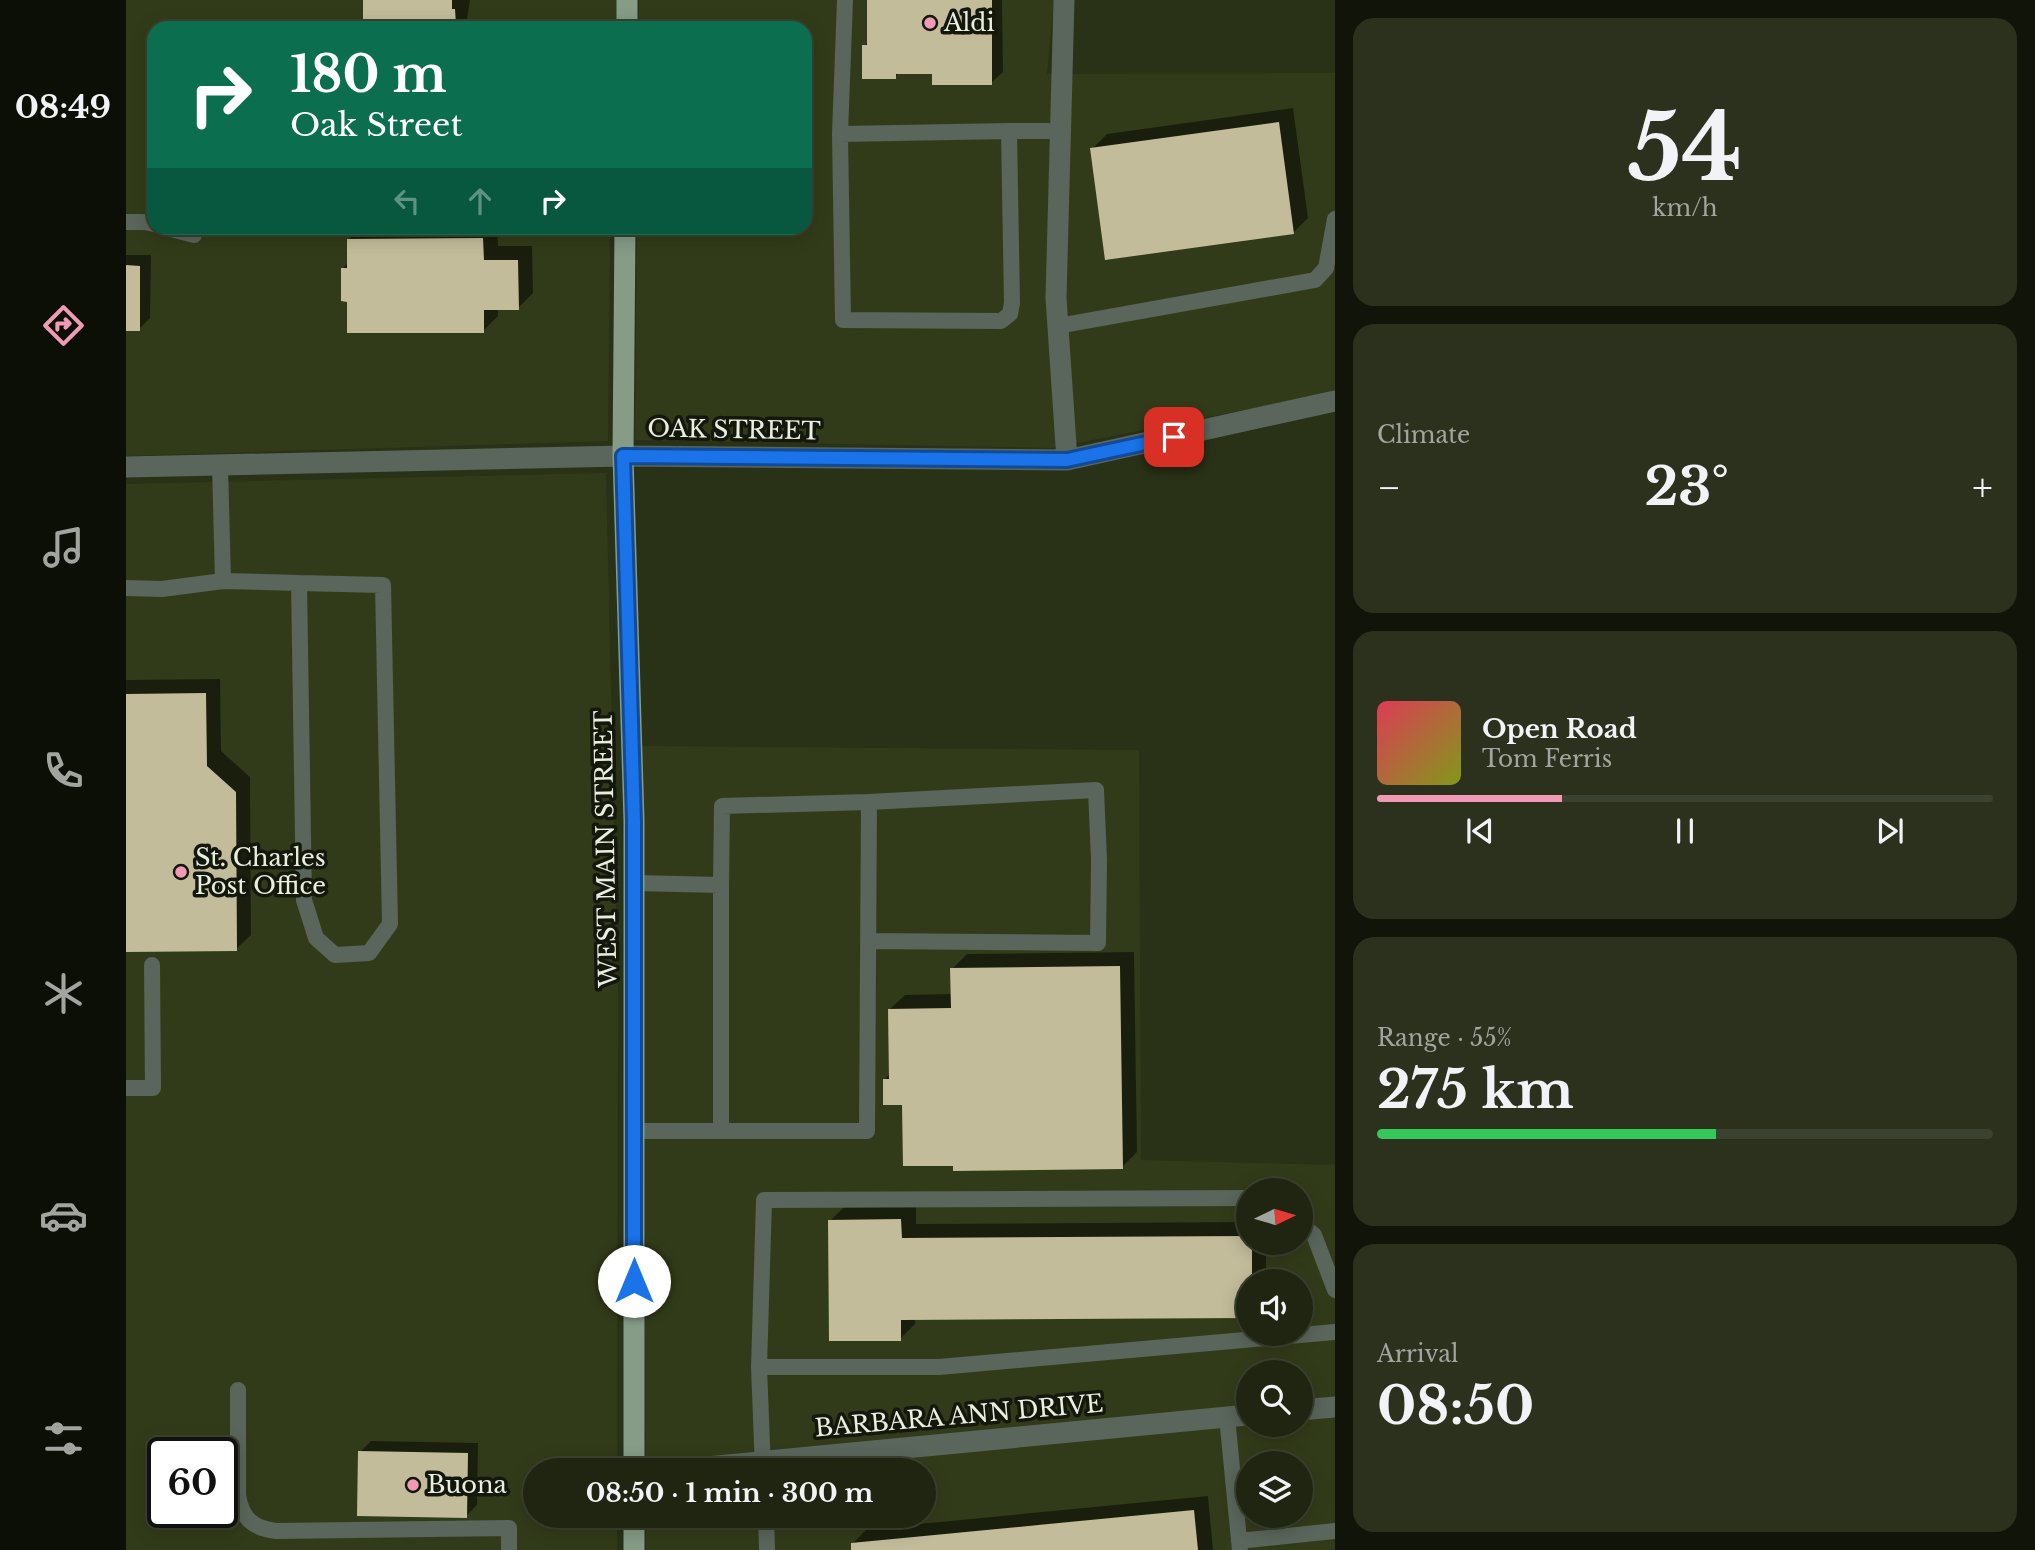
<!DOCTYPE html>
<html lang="en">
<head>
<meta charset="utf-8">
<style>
  body { margin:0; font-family:"Libre Baskerville",serif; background:#2c311e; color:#f1f3f6; height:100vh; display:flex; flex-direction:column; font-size:26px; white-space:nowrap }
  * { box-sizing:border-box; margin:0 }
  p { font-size:23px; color:#a1a59f }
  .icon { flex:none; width:38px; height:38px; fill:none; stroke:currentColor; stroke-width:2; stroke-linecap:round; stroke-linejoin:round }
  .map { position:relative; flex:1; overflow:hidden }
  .drawer { display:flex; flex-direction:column; gap:18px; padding:18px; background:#111409; width:700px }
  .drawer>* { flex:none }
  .banner { position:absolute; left:21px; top:21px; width:665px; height:214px; border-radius:21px; box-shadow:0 4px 18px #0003,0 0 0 2px #3c4230; background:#0b6e4f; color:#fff; overflow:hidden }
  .needle { width:46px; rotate:85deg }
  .fabs { position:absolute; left:1110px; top:1178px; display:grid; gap:14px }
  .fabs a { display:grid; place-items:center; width:77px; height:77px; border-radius:50%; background:#1f2510; box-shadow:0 4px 18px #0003,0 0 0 2px #3c4230; font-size:35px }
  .speed { position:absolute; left:21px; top:1437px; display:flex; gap:14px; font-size:35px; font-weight:700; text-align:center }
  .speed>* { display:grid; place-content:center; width:91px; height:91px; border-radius:50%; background:#1f2510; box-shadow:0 4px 18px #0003,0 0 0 2px #3c4230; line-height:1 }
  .speed .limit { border:4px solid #111; border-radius:10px; background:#fff; color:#111 }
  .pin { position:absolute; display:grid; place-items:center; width:60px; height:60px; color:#fff; margin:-30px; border-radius:14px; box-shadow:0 4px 10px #0006 }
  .me { position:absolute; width:77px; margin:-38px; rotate:0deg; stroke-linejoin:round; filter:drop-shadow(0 0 5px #0008) }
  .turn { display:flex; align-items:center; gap:24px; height:147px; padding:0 28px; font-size:32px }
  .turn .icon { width:91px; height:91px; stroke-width:2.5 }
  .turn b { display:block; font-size:49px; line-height:60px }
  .lanes { display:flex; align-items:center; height:66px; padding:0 28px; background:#0003; justify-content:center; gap:35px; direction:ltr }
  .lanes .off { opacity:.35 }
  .big { font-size:52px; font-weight:700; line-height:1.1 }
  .drawer .card { flex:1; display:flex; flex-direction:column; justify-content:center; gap:10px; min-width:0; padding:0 24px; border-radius:21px; background:#2c311e }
  .drawer .dial { align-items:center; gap:0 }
  .dial b { font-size:91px; line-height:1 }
  .song { display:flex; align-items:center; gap:21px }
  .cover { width:84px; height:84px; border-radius:10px; background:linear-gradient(135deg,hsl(350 70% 55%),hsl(70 70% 35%)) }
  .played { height:7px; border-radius:4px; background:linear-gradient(90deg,#f09ab6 30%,#3c4230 30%) }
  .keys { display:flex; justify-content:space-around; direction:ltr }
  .heat { display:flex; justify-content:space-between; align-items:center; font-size:38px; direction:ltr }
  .charge { height:10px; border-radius:5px; background:linear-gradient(90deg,#34c759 55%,#3c4230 0) }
  .trip { position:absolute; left:397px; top:1458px; width:413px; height:70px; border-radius:35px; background:#1f2510; box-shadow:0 4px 18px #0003,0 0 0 2px #3c4230; font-weight:700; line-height:70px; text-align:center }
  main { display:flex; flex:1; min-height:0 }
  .tab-bar { display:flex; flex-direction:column; width:126px; justify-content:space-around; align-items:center; background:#0c0f06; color:#a1a59f }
  .tab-bar .icon { width:49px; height:49px }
  .tab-bar .current { color:#f09ab6 }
  .tab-bar b { font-size:32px; color:#f1f3f6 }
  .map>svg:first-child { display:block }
  .built { fill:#323b19; fill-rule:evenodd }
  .shadow { fill:#0007 }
  .building { fill:#c3bc9b }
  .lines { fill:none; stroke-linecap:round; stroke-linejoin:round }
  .lane { stroke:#5a655b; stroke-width:16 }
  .street { stroke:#5a655b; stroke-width:21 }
  .primary { stroke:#869c87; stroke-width:21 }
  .route-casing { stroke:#114b97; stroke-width:18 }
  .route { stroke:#1a73e8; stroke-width:12 }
  .poi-dot { fill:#f09ab6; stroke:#14170c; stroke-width:2.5 }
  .labels { text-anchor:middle; stroke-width:7; stroke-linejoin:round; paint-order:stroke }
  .poi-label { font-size:24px; fill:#e9efde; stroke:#14170c; text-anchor:start }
  .street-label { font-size:24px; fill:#e9efde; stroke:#14170c }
</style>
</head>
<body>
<main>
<nav class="tab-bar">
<b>08:49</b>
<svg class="icon current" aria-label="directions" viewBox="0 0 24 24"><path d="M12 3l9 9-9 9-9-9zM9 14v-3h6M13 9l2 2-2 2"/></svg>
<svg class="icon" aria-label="music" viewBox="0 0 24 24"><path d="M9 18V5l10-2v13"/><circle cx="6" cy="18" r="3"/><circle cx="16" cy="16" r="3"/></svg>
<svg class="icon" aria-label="phone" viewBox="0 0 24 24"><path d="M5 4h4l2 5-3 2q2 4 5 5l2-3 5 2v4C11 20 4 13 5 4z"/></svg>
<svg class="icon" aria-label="climate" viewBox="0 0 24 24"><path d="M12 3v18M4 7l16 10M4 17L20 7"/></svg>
<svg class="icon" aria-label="car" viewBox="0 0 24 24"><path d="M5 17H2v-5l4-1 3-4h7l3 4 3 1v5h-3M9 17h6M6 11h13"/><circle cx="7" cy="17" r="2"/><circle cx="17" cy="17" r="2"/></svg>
<svg class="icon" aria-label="filters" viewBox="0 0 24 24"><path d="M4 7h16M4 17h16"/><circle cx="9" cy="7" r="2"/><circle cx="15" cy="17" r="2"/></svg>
</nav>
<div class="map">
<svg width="1209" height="1550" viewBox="0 0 1209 1550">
  <rect width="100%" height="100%" fill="#293116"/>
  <path class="built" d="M 0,0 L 493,0 L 491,28 L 28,28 L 28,228 L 484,228 L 482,441 L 0,456 Z
    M 513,0 L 928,0 L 921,74 L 1209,73 L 1209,392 L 926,448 L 509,440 L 511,228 L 679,228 L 679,28 L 512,28 Z
    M 480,473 L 492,995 L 491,1470 L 410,1470 L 410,1516 L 491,1516 L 491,1550 L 0,1550 L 0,484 ZM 37,1452 L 96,1452 L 96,1512 L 37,1512 Z
    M 516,746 L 1013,750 L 1015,1160 L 1209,1165 L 1209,1550 L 520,1550 L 520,1516 L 798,1516 L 798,1470 L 520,1470 ZM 1122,1190 L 1174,1190 L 1174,1242 L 1122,1242 ZM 1122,1281 L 1174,1281 L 1174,1334 L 1122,1334 ZM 1122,1372 L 1174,1372 L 1174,1424 L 1122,1424 ZM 1122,1463 L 1174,1463 L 1174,1516 L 1122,1516 Z"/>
  <path class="shadow" d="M 239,0 L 344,0 L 341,19 L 355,19 L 355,28 L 232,28 L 239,21 Z
    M 743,0 L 876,0 L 877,72 L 865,83 L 808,72 L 774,72 L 769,77 L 738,46 L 743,41 Z
    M 1167,108 L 1182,218 L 1168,232 L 966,149 L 981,134 Z
    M 235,228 L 371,228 L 372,246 L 406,246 L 407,293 L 392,308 L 372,308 L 372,316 L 357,331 L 223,300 L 217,268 L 223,262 L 223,239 Z
    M 0,255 L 25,255 L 24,318 L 13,329 L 0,329 Z
    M 94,679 L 95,751 L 124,777 L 125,935 L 110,949 L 0,950 L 0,680 Z
    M 1008,952 L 1011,1152 L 996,1167 L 829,1164 L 758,1080 L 764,1074 L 764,1009 L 779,995 L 826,994 L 826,969 L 841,954 Z
    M 790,1205 L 790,1224 L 1122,1222 L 1122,1242 L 1140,1242 L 1140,1281 L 1122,1281 L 789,1318 L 789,1324 L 774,1339 L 704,1221 L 719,1206 Z
    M 245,1441 L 352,1443 L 351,1505 L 340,1516 L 234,1452 Z
    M 1082,1496 L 1087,1550 L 727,1550 L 727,1543 L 741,1529 Z"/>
  <path class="building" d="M 237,0 L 326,0 L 326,9 L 329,9 L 330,24 L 327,24 L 327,28 L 237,28 Z
    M 741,0 L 866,0 L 866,85 L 806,85 L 806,74 L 770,74 L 770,79 L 736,79 L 736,45 L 741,45 Z
    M 1153,122 L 1168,234 L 979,260 L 964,148 Z
    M 357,238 L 358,260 L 392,260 L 393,310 L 358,310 L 358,333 L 221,333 L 221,302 L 215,301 L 215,268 L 221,268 L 221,239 Z
    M 0,265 L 14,266 L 14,331 L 0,331 Z
    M 80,693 L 81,766 L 110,792 L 111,951 L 0,952 L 0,694 Z
    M 994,966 L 997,1169 L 827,1171 L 827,1166 L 777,1166 L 776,1105 L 757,1105 L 757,1079 L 763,1079 L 762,1009 L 825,1008 L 824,968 Z
    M 775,1219 L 776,1238 L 1122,1236 L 1122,1242 L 1126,1242 L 1126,1281 L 1122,1281 L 1122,1318 L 775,1320 L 775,1341 L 703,1341 L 702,1220 Z
    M 232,1451 L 342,1453 L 341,1518 L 231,1516 Z
    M 1068,1510 L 1072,1550 L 725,1550 L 725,1543 Z"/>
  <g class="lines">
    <path class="lane" d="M 719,0 L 714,134 L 717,320 L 875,321 L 884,314 L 886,303 L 883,131 L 935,131
      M 714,134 L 883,131
      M 0,222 L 19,222 L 28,224
      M 41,228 L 68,235
      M 932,326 L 1189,280 L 1200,268 L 1209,219
      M 94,465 L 97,581 L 173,583
      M 173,583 L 257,585 L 264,924 L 243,953 L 209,955 L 190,938 L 178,900 Z
      M 0,588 L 36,589 L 97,581
      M 595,885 L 595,1131
      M 742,941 L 972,943 L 973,860 L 970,790 L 743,802
      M 0,1088 L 27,1088 L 26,965
      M 507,1131 L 741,1131 L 743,802 L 596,806 L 595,885 L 508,883
      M 1174,1223 L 1188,1235 L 1209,1290
      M 633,1367 L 813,1367 L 1209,1332
      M 112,1390 L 112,1495 C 116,1519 127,1528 150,1531 L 383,1528 L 383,1550
      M 1101,1417 L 1114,1550
      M 637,1470 L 633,1367 L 638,1200 L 1122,1198
      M 640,1516 L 641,1550
      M 1113,1541 L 1209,1531"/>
    <path class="street" d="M 938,0 L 930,298 L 941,460
      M 0,467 L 497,456 L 941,460 L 1209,401
      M 1174,1410 L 1209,1407
      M 549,1470 L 1122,1415"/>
    <path class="primary" d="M 501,28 L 501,0
      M 499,228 L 497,456 L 508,821 L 508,1470
      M 508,1550 L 508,1516"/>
  </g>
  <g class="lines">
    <defs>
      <path id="route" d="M 508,1281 L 508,821 L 497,456 L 941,460 L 1048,437"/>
    </defs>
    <use href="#route" class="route-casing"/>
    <use href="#route" class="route"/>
  </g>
  <g class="poi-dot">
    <circle cx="804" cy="23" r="7"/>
    <circle cx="55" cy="872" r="7"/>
    <circle cx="287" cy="1485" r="7"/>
  </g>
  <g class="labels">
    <g class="poi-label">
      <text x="818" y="31">Aldi</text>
      <text x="69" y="866">St. Charles<tspan x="69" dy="28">Post Office</tspan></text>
      <text x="301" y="1493">Buona</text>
    </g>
    <g class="street-label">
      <text transform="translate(608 430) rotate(1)" y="8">OAK STREET</text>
      <text transform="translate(480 849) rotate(-91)" y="8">WEST MAIN STREET</text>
      <text transform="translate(833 1416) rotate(-5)" y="8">BARBARA ANN DRIVE</text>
    </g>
  </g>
</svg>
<div class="fabs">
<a><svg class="needle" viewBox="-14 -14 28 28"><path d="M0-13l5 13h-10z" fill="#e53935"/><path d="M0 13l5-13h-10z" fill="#a1a59f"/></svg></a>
<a><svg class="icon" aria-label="sound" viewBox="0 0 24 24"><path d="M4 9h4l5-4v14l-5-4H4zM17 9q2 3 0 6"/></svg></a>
<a><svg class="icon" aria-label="search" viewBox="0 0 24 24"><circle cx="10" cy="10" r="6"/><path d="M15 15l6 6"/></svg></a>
<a><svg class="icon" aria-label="layers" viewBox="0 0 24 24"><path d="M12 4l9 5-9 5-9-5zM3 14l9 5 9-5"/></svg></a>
</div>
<div class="speed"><div class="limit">60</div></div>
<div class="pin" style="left:1048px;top:437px;background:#d93025"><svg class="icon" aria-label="arrive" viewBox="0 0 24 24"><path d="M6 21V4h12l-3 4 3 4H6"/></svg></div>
<svg class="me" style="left:508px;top:1281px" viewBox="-20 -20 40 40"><circle r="19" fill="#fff"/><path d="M0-13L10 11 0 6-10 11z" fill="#1a73e8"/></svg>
<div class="trip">08:50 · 1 min · 300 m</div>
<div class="banner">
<div class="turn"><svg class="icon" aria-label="right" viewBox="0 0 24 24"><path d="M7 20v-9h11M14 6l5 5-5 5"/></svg><div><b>180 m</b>Oak Street</div></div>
<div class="lanes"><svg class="icon off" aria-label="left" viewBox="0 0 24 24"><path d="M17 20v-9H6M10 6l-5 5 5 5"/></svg><svg class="icon off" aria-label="ahead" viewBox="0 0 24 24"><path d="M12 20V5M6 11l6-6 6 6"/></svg><svg class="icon" aria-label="right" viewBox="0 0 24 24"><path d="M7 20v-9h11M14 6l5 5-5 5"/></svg></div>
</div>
</div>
<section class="drawer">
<div class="card dial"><b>54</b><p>km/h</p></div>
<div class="card"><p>Climate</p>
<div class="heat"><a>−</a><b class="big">23°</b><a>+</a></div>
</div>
<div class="card">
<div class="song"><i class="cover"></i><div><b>Open Road</b><p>Tom Ferris</p></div></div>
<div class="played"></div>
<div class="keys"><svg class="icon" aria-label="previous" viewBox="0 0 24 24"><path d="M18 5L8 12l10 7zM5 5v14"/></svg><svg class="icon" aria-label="pause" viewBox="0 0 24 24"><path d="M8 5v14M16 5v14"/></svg><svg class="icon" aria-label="next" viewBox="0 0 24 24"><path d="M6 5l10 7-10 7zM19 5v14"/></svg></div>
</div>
<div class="card"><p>Range · 55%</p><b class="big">275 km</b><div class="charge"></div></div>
<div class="card"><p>Arrival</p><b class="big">08:50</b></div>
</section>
</main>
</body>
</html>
